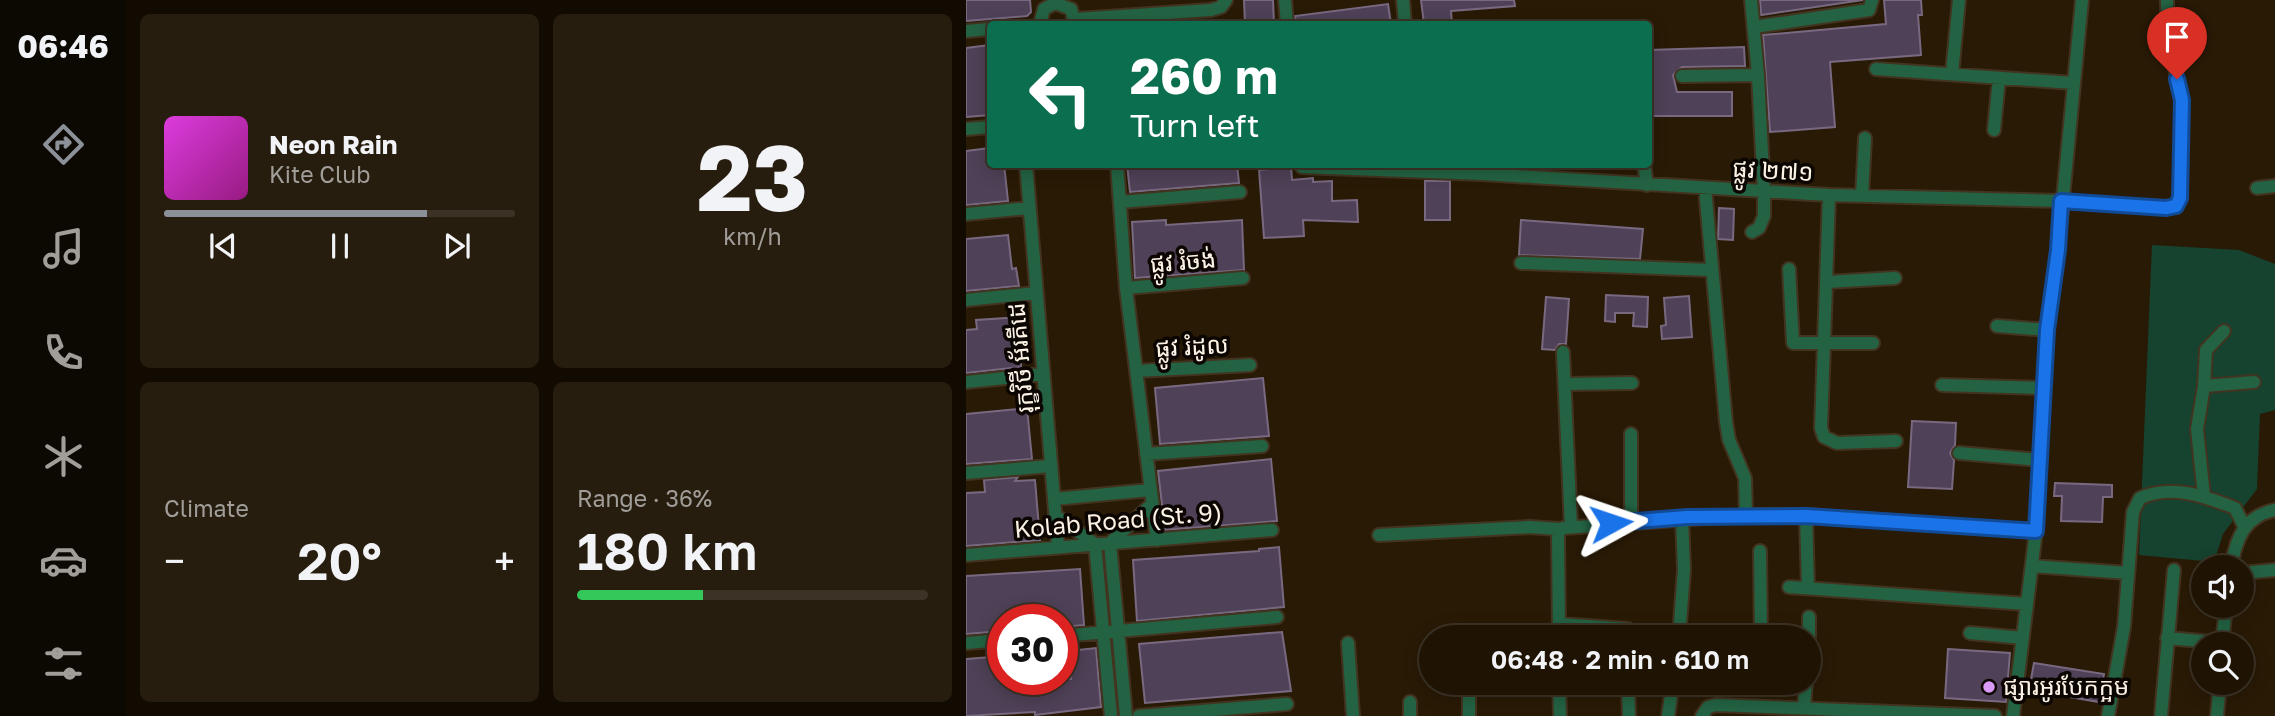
<!DOCTYPE html>
<html lang="en">
<head>
<meta charset="utf-8">
<style>
  body { margin:0; font-family:"Golos Text","Noto Sans Khmer",sans-serif; background:#271d0e; color:#f1f3f6; height:100vh; display:flex; flex-direction:column; font-size:26px; white-space:nowrap }
  * { box-sizing:border-box; margin:0 }
  p { font-size:23px; color:#a19e9a }
  .icon { flex:none; width:38px; height:38px; fill:none; stroke:currentColor; stroke-width:2; stroke-linecap:round; stroke-linejoin:round }
  .map { position:relative; flex:1; overflow:hidden }
  .sheet { display:flex; flex-direction:column; gap:14px; padding:14px; background:#110b02; width:840px }
  .sheet>* { flex:none }
  .banner { position:absolute; left:21px; top:21px; width:665px; height:147px; border-radius:7px; box-shadow:0 4px 18px #0003,0 0 0 2px #3c3326; background:#0b6e4f; color:#fff; overflow:hidden }
  .controls { position:absolute; left:1225px; top:555px; display:grid; gap:14px }
  .controls a { display:grid; place-items:center; width:63px; height:63px; border-radius:50%; background:#1f1404; box-shadow:0 4px 18px #0003,0 0 0 2px #3c3326; font-size:35px }
  .speed { position:absolute; left:21px; top:604px; display:flex; gap:14px; font-size:35px; font-weight:700; text-align:center }
  .speed>* { display:grid; place-content:center; width:91px; height:91px; border-radius:50%; background:#1f1404; box-shadow:0 4px 18px #0003,0 0 0 2px #3c3326; line-height:1 }
  .speed .limit { border:10px solid #d22; background:#fff; color:#111 }
  .pin { position:absolute; display:grid; place-items:center; width:60px; height:60px; color:#fff; margin:-72px -30px; border-radius:50% 50% 50% 0; rotate:-45deg; box-shadow:0 0 7px #0007 }
  .pin .icon { rotate:45deg }
  .me { position:absolute; width:77px; margin:-38px; rotate:85deg; stroke-linejoin:round; filter:drop-shadow(0 0 5px #0008) }
  .turn { display:flex; align-items:center; gap:24px; height:147px; padding:0 28px; font-size:32px }
  .turn .icon { width:91px; height:91px; stroke-width:2.5 }
  .turn b { display:block; font-size:49px; line-height:60px }
  .big { font-size:52px; font-weight:600; line-height:1.1 }
  .sheet .widget { flex:1; display:flex; flex-direction:column; justify-content:center; gap:10px; min-width:0; padding:0 24px; border-radius:10px; background:#271d0e }
  .sheet .dial { align-items:center; gap:0 }
  .dial b { font-size:91px; line-height:1 }
  .song { display:flex; align-items:center; gap:21px }
  .cover { width:84px; height:84px; border-radius:10px; background:linear-gradient(135deg,hsl(300 70% 55%),hsl(310 70% 35%)) }
  .played { height:7px; border-radius:4px; background:linear-gradient(90deg,#8c9099 75%,#3c3326 75%) }
  .keys { display:flex; justify-content:space-around; direction:ltr }
  .heat { display:flex; justify-content:space-between; align-items:center; font-size:38px; direction:ltr }
  .charge { height:10px; border-radius:5px; background:linear-gradient(90deg,#34c759 36%,#3c3326 0) }
  .sheet .tiles { flex:1; display:grid; gap:14px; grid-template-columns:repeat(2,1fr) }
  .trip { position:absolute; left:453px; top:625px; width:402px; height:70px; border-radius:35px; background:#1f1404; box-shadow:0 4px 18px #0003,0 0 0 2px #3c3326; font-weight:600; line-height:70px; text-align:center }
  main { display:flex; flex:1; min-height:0 }
  .menu { display:flex; flex-direction:column; width:126px; justify-content:space-around; align-items:center; background:#0c0802; color:#a19e9a }
  .menu .icon { width:49px; height:49px }
  .menu .active { color:#8c9099 }
  .menu b { font-size:32px; color:#f1f3f6 }
  .map>svg:first-child { display:block }
  .green { fill:#154330 }
  .building { fill:#4f4157; stroke:#786981; stroke-width:2 }
  .lines { fill:none; stroke-linecap:round; stroke-linejoin:round }
  .minor-casing { stroke:#423420; stroke-width:16 }
  .minor { stroke:#236343; stroke-width:12 }
  .route-casing { stroke:#114b97; stroke-width:18 }
  .route { stroke:#1a73e8; stroke-width:12 }
  .poi-dot { fill:#d99af7; stroke:#0c0602; stroke-width:2.5 }
  .labels { text-anchor:middle; stroke-width:7; stroke-linejoin:round; paint-order:stroke }
  .street-label { font-size:24px; fill:#fcf2e5; stroke:#0c0602 }
  .poi-label { font-size:24px; fill:#fcf2e5; stroke:#0c0602; text-anchor:start }
</style>
</head>
<body>
<main>
<nav class="menu">
<b>06:46</b>
<svg class="icon active" aria-label="directions" viewBox="0 0 24 24"><path d="M12 3l9 9-9 9-9-9zM9 14v-3h6M13 9l2 2-2 2"/></svg>
<svg class="icon" aria-label="music" viewBox="0 0 24 24"><path d="M9 18V5l10-2v13"/><circle cx="6" cy="18" r="3"/><circle cx="16" cy="16" r="3"/></svg>
<svg class="icon" aria-label="phone" viewBox="0 0 24 24"><path d="M5 4h4l2 5-3 2q2 4 5 5l2-3 5 2v4C11 20 4 13 5 4z"/></svg>
<svg class="icon" aria-label="climate" viewBox="0 0 24 24"><path d="M12 3v18M4 7l16 10M4 17L20 7"/></svg>
<svg class="icon" aria-label="car" viewBox="0 0 24 24"><path d="M5 17H2v-5l4-1 3-4h7l3 4 3 1v5h-3M9 17h6M6 11h13"/><circle cx="7" cy="17" r="2"/><circle cx="17" cy="17" r="2"/></svg>
<svg class="icon" aria-label="filters" viewBox="0 0 24 24"><path d="M4 7h16M4 17h16"/><circle cx="9" cy="7" r="2"/><circle cx="15" cy="17" r="2"/></svg>
</nav>
<section class="sheet">
<div class="tiles">
<div class="widget">
<div class="song"><i class="cover"></i><div><b>Neon Rain</b><p>Kite Club</p></div></div>
<div class="played"></div>
<div class="keys"><svg class="icon" aria-label="previous" viewBox="0 0 24 24"><path d="M18 5L8 12l10 7zM5 5v14"/></svg><svg class="icon" aria-label="pause" viewBox="0 0 24 24"><path d="M8 5v14M16 5v14"/></svg><svg class="icon" aria-label="next" viewBox="0 0 24 24"><path d="M6 5l10 7-10 7zM19 5v14"/></svg></div>
</div>
<div class="widget dial"><b>23</b><p>km/h</p></div>
<div class="widget"><p>Climate</p>
<div class="heat"><a>−</a><b class="big">20°</b><a>+</a></div>
</div>
<div class="widget"><p>Range · 36%</p><b class="big">180 km</b><div class="charge"></div></div>
</div>
</section>
<div class="map">
<svg width="1309" height="716" viewBox="0 0 1309 716">
  <rect width="100%" height="100%" fill="#291a05"/>
  <path class="green" d="M 1186,245 L 1273,250 L 1309,264 L 1309,410 L 1294,414 L 1291,489 L 1257,534 L 1248,562 L 1173,555 Z"/>
  <path class="building" d="M 0,0 L 64,0 L 65,12 L 61,16 L 0,21 Z
    M 278,0 L 307,0 L 308,24 L 279,24 Z
    M 455,0 L 548,0 L 549,6 L 485,11 L 486,24 L 458,24 Z
    M 794,0 L 897,0 L 795,15 Z
    M 918,0 L 955,0 L 956,15 L 952,15 L 955,55 L 864,62 L 869,127 L 804,132 L 797,35 L 920,24 Z
    M 422,4 L 425,24 L 330,24 L 329,16 Z
    M 24,45 L 24,115 L 0,117 L 0,48 Z
    M 778,47 L 779,66 L 716,67 L 707,75 L 711,92 L 766,92 L 766,116 L 682,116 L 682,50 Z
    M 24,148 L 24,164 L 38,164 L 42,201 L 0,205 L 0,151 Z
    M 161,164 L 271,164 L 273,183 L 164,192 Z
    M 325,167 L 326,180 L 347,178 L 347,182 L 366,181 L 366,201 L 391,200 L 392,222 L 337,220 L 338,236 L 298,238 L 293,170 Z
    M 459,181 L 484,181 L 484,220 L 459,220 Z
    M 753,208 L 768,209 L 767,240 L 752,239 Z
    M 200,220 L 200,225 L 276,220 L 278,270 L 169,278 L 166,222 Z
    M 555,220 L 677,229 L 674,259 L 553,255 Z
    M 42,235 L 46,269 L 50,268 L 53,286 L 0,291 L 0,239 Z
    M 640,295 L 682,297 L 681,327 L 667,326 L 668,313 L 649,313 L 649,322 L 639,321 Z
    M 723,296 L 726,337 L 696,339 L 695,326 L 700,325 L 698,298 Z
    M 580,297 L 603,299 L 600,344 L 593,344 L 589,350 L 576,349 Z
    M 54,317 L 55,367 L 0,373 L 0,330 L 11,329 L 10,320 Z
    M 297,378 L 303,436 L 194,444 L 189,388 Z
    M 61,408 L 66,459 L 0,464 L 0,414 Z
    M 946,421 L 990,423 L 989,445 L 984,453 L 988,460 L 986,489 L 942,487 Z
    M 305,459 L 311,521 L 199,530 L 192,471 Z
    M 52,477 L 49,481 L 69,480 L 74,540 L 0,546 L 0,493 L 19,492 L 18,480 Z
    M 1089,483 L 1146,485 L 1146,497 L 1137,497 L 1136,522 L 1095,521 L 1096,496 L 1088,496 Z
    M 313,547 L 318,607 L 171,621 L 167,560 L 293,551 L 293,549 Z
    M 114,569 L 118,625 L 96,627 L 96,620 L 37,620 L 37,631 L 0,634 L 0,576 Z
    M 316,632 L 325,691 L 179,703 L 173,644 Z
    M 130,648 L 135,707 L 69,715 L 69,712 L 0,716 L 0,659 L 37,656 L 37,679 L 105,679 L 103,651 Z
    M 982,649 L 1044,653 L 1040,702 L 979,698 Z
    M 1068,663 L 1138,674 L 1133,702 L 1063,690 Z"/>
  <g class="lines">
    <defs>
      <path id="minor" d="M 319,0 L 321,24
        M 437,0 L 439,24
        M 785,0 L 792,75 L 798,192 L 798,216 L 793,228 L 786,232
        M 110,19 L 245,10 L 255,7 L 260,0
        M 74,24 L 78,9 L 89,3 L 105,9 L 109,24
        M 788,27 L 903,10 L 906,0
        M 0,31 L 24,29
        M 910,69 L 1107,83
        M 986,74 L 993,0
        M 716,76 L 792,75
        M 0,129 L 24,127
        M 1028,130 L 1033,78
        M 60,164 L 92,547
        M 151,164 L 160,288 L 191,540
        M 678,164 L 681,185
        M 336,167 L 516,174 L 863,195 L 1095,201 L 1200,208 L 1210,206 L 1214,198 L 1216,100 L 1202,37 L 1201,0
        M 739,188 L 760,422 L 763,440 L 779,478 L 780,515
        M 1291,188 L 1309,186
        M 863,195 L 858,343 L 907,343
        M 896,196 L 899,138
        M 154,202 L 274,192
        M 0,214 L 63,208
        M 555,263 L 745,270
        M 823,269 L 827,343 L 858,343 L 855,428 L 858,437 L 871,443 L 930,441
        M 861,282 L 929,278
        M 160,288 L 277,278
        M 0,300 L 70,293
        M 1031,326 L 1081,330
        M 597,352 L 605,526
        M 170,371 L 284,365
        M 0,382 L 77,374
        M 599,384 L 666,383
        M 976,385 L 1078,388
        M 1238,386 L 1240,350 L 1258,331
        M 665,434 L 665,521
        M 993,453 L 1074,460
        M 180,454 L 296,446
        M 0,473 L 85,466
        M 1238,496 L 1231,429 L 1238,386 L 1288,382
        M 88,499 L 184,490
        M 89,515 L 129,544 L 145,716
        M 840,515 L 842,588
        M 413,535 L 563,527 L 593,529
        M 794,551 L 795,637
        M 0,555 L 306,530
        M 1066,566 L 1162,573
        M 1265,567 C 1270,539 1278,516 1309,510
        M 1276,573 L 1309,570
        M 823,587 L 1061,604
        M 593,624 L 662,629
        M 714,631 L 775,637
        M 1004,633 L 1057,638
        M 96,636 L 311,617
        M 593,637 L 592,533 L 597,528 L 780,515 L 840,515 L 1070,531
        M 713,637 L 718,570 L 716,517
        M 843,637 L 843,617
        M 1201,638 L 1257,643
        M 0,643 L 37,640
        M 382,643 L 387,716
        M 1256,644 L 1260,606
        M 593,682 L 594,716
        M 643,682 L 662,686 L 663,716
        M 444,702 L 444,716
        M 838,708 L 840,682
        M 160,716 L 144,543 L 186,504
        M 173,716 L 321,704
        M 503,716 L 503,682
        M 702,716 L 707,682
        M 736,716 L 742,707 L 750,705 L 1029,716
        M 1047,716 L 1070,531 L 1081,330 L 1092,250 L 1116,0
        M 1142,716 L 1158,627 L 1167,512 L 1174,498 C 1206,484 1238,496 1269,508 L 1278,526
        M 1195,716 L 1208,570
        M 1251,716 L 1254,682"/>
    </defs>
    <use href="#minor" class="minor-casing"/>
    <use href="#minor" class="minor"/>
  </g>
  <g class="lines">
    <defs>
      <path id="route" d="M 645,523 L 721,517 L 840,516 L 1070,531 L 1081,330 L 1092,250 L 1095,201 L 1200,208 L 1210,206 L 1214,198 L 1216,100 L 1211,79"/>
    </defs>
    <use href="#route" class="route-casing"/>
    <use href="#route" class="route"/>
  </g>
  <circle class="poi-dot" cx="1023" cy="687" r="7"/>
  <g class="labels">
    <g class="street-label">
      <text transform="translate(807 171) rotate(3)" y="8">ផ្លូវ ២៧១</text>
      <text transform="translate(217 262) rotate(-5)" y="8">ផ្លូវ រំចង់</text>
      <text transform="translate(226 347) rotate(-3)" y="8">ផ្លូវ រំដូល</text>
      <text transform="translate(55 358) rotate(-95)" y="8">រុក្ខវិថី អ័រគីដេ</text>
      <text transform="translate(152 521) rotate(-5)" y="8">Kolab Road (St. 9)</text>
    </g>
    <g class="poi-label">
      <text x="1037" y="695">ផ្សារអូរបែកក្អម</text>
    </g>
  </g>
</svg>
<div class="controls">
<a><svg class="icon" aria-label="sound" viewBox="0 0 24 24"><path d="M4 9h4l5-4v14l-5-4H4zM17 9q2 3 0 6"/></svg></a>
<a><svg class="icon" aria-label="search" viewBox="0 0 24 24"><circle cx="10" cy="10" r="6"/><path d="M15 15l6 6"/></svg></a>
</div>
<div class="speed"><div class="limit">30</div></div>
<div class="pin" style="left:1211px;top:79px;background:#d93025"><svg class="icon" aria-label="arrive" viewBox="0 0 24 24"><path d="M6 21V4h12l-3 4 3 4H6"/></svg></div>
<svg class="me" style="left:645px;top:523px" viewBox="-20 -20 40 40"><path d="M0-17L14 15 0 8-14 15z" fill="#1a73e8" stroke="#fff" stroke-width="4"/></svg>
<div class="trip">06:48 · 2 min · 610 m</div>
<div class="banner">
<div class="turn"><svg class="icon" aria-label="left" viewBox="0 0 24 24"><path d="M17 20v-9H6M10 6l-5 5 5 5"/></svg><div><b>260 m</b>Turn left</div></div>
</div>
</div>
</main>
</body>
</html>
